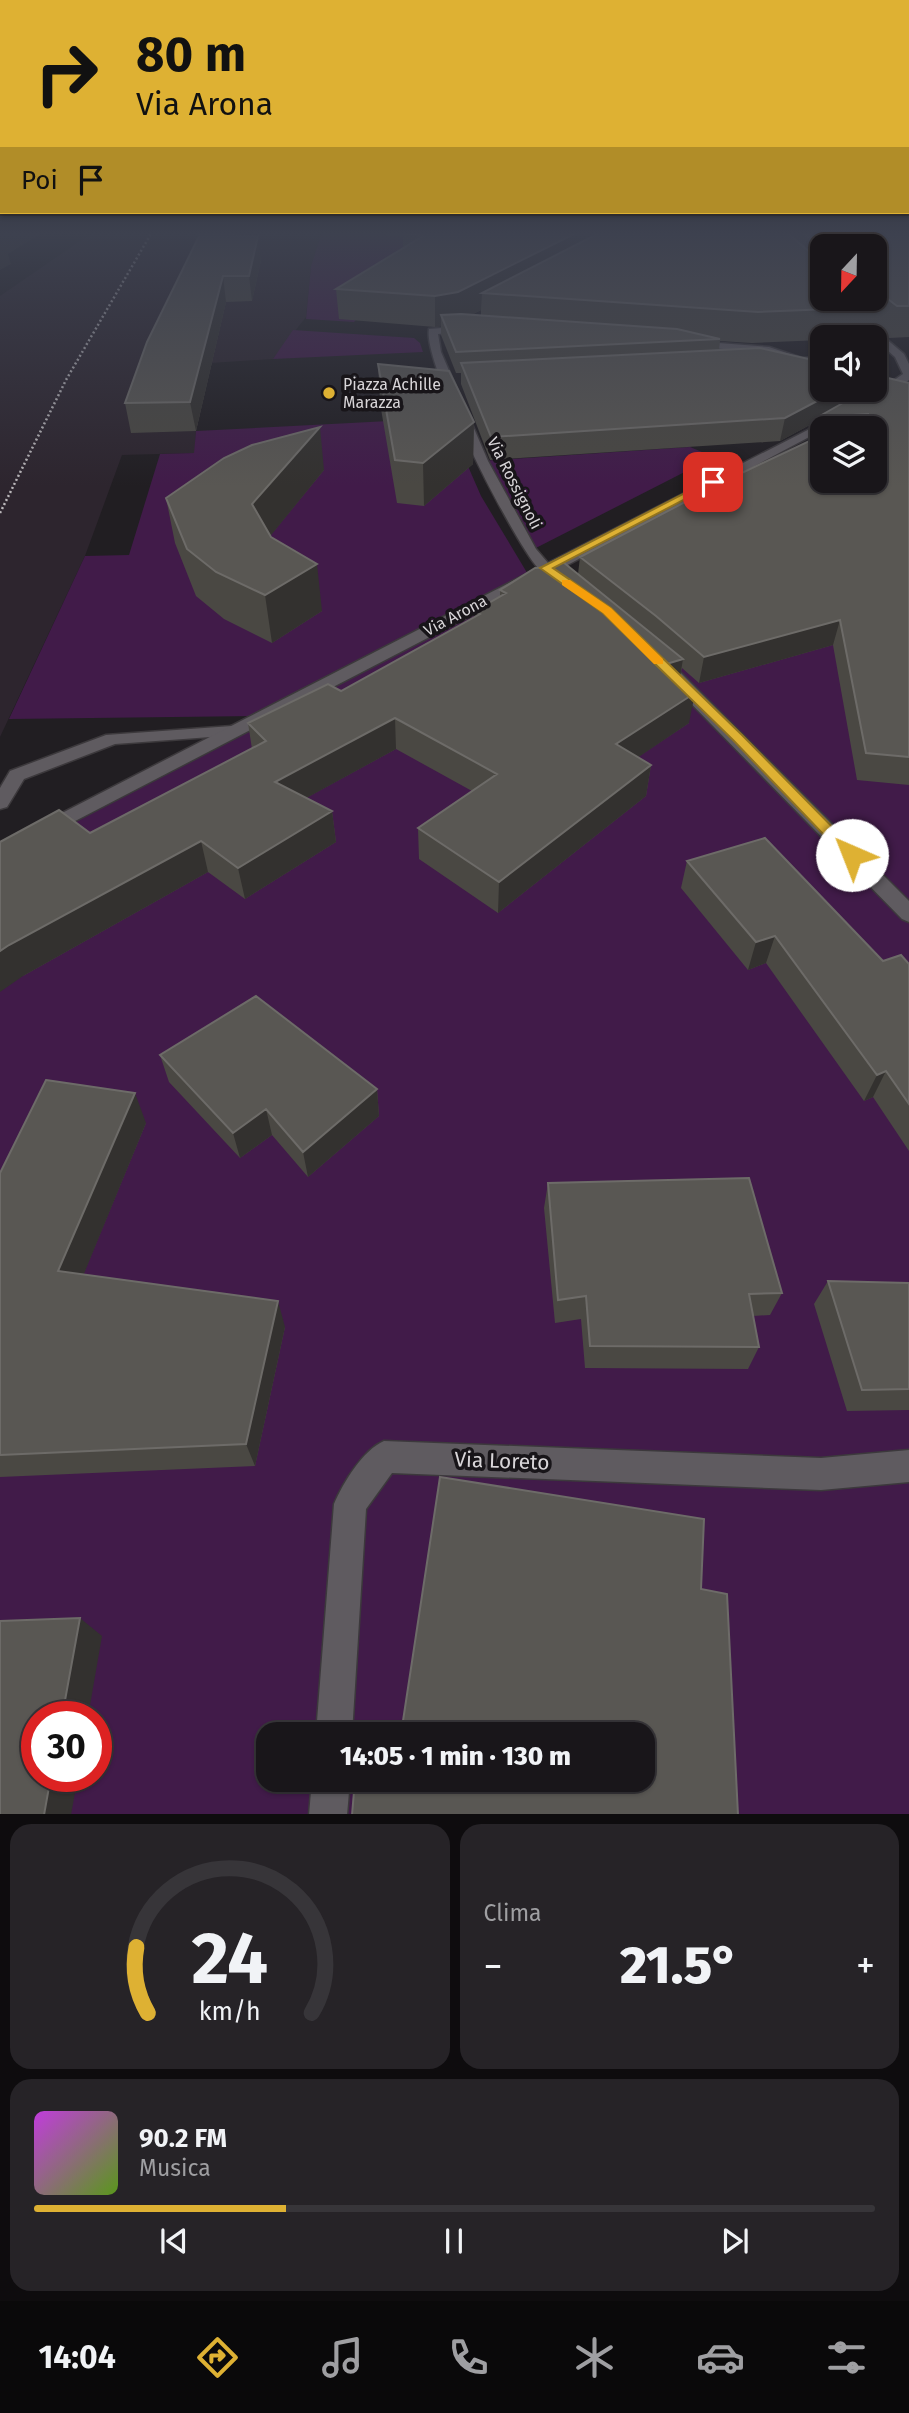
<!DOCTYPE html>
<html lang="it">
<head>
<meta charset="utf-8">
<style>
  body { margin:0; font-family:"Fira Sans",sans-serif; background:#262327; color:#f1f3f6; height:100vh; display:flex; flex-direction:column; font-size:26px; white-space:nowrap }
  * { box-sizing:border-box; margin:0 }
  p { font-size:23px; color:#9f9fa2 }
  .icon { flex:none; width:38px; height:38px; fill:none; stroke:currentColor; stroke-width:2; stroke-linecap:round; stroke-linejoin:round }
  .map { position:relative; height:1814px; overflow:hidden }
  .details { display:flex; flex-direction:column; gap:10px; padding:10px; background:#0e0c0e; flex:1 }
  .details>* { flex:none }
  .hud { position:absolute; left:0px; top:0px; width:910px; height:214px; box-shadow:0 2px 5px #0004,0 0 0 2px #373539; background:#deb133; color:#111; overflow:hidden }
  .needle { width:46px; rotate:202deg }
  .tools { position:absolute; left:810px; top:234px; display:grid; gap:14px }
  .tools a { display:grid; place-items:center; width:77px; height:77px; border-radius:14px; background:#19161a; box-shadow:0 2px 5px #0004,0 0 0 2px #373539; font-size:35px }
  .speed { position:absolute; left:21px; top:1701px; display:flex; gap:14px; font-size:35px; font-weight:700; text-align:center }
  .speed>* { display:grid; place-content:center; width:91px; height:91px; border-radius:50%; background:#19161a; box-shadow:0 2px 5px #0004,0 0 0 2px #373539; line-height:1 }
  .speed .limit { border:10px solid #d22; background:#fff; color:#111 }
  .pin { position:absolute; display:grid; place-items:center; width:60px; height:60px; color:#fff; margin:-30px; border-radius:14px; box-shadow:0 4px 10px #0006 }
  .me { position:absolute; width:77px; margin:-38px; rotate:316deg; stroke-linejoin:round; filter:drop-shadow(0 0 5px #0008) }
  .turn { display:flex; align-items:center; gap:24px; height:147px; padding:0 21px; font-size:32px }
  .turn .icon { width:91px; height:91px; stroke-width:2.5 }
  .turn b { display:block; font-size:49px; line-height:60px }
  .then { display:flex; align-items:center; height:66px; padding:0 21px; background:#0003; gap:14px; font-size:26px }
  .big { font-size:52px; font-weight:800; line-height:1.1 }
  .details .card { flex:1; display:flex; flex-direction:column; justify-content:center; gap:10px; min-width:0; padding:0 24px; border-radius:21px; background:#262327 }
  .details .dial { align-items:center; gap:0 }
  .dial svg { height:182px; overflow:visible; fill:none; stroke:#373539; stroke-width:7; stroke-linecap:round; text-anchor:middle }
  .dial text { fill:#f1f3f6; stroke:none }
  .song { display:flex; align-items:center; gap:21px }
  .cover { width:84px; height:84px; border-radius:10px; background:linear-gradient(135deg,hsl(290 70% 55%),hsl(90 70% 35%)) }
  .played { height:7px; border-radius:4px; background:linear-gradient(90deg,#deb133 30%,#373539 30%) }
  .keys { display:flex; justify-content:space-around; direction:ltr }
  .heat { display:flex; justify-content:space-between; align-items:center; font-size:38px; direction:ltr }
  .details .tiles { flex:1; display:grid; gap:10px; grid-template-columns:1fr 1fr }
  .card:last-child { grid-column:span 2 }
  .trip { position:absolute; left:256px; top:1722px; width:399px; height:70px; border-radius:21px; background:#19161a; box-shadow:0 2px 5px #0004,0 0 0 2px #373539; font-weight:800; line-height:70px; text-align:center }
  .tab-bar { display:flex; height:112px; justify-content:space-around; align-items:center; background:#0a090a; color:#9f9fa2 }
  .tab-bar .icon { width:49px; height:49px }
  .tab-bar .on { color:#deb133 }
  .tab-bar b { font-size:32px; color:#f1f3f6 }
  .map>svg:first-child { display:block }
  .built { fill:#2d252e }
  .green { fill:#411b49; fill-rule:evenodd }
  .lines { fill:none; stroke-linecap:round; stroke-linejoin:round }
  .lane-casing { stroke:#3c393c; stroke-width:3 }
  .street-casing { stroke:#3c393c; stroke-width:3 }
  .lane { fill:#5f5b60; fill-rule:evenodd }
  .street { fill:#5f5b60; fill-rule:evenodd }
  .rail { stroke:#bab7ba; stroke-width:2.5; stroke-dasharray:2 2.5; stroke-linecap:butt }
  .wall { fill:#4a4843; fill-rule:evenodd }
  .shaded-wall { fill:#33312f }
  .building { fill:#595753; stroke:#6d6b68; stroke-width:2 }
  .route { fill:#deb133; stroke:#907321; stroke-width:2 }
  .slow { fill:#f59e0b }
  .poi-dot { fill:#deb133; stroke:#181519; stroke-width:2.5 }
  .labels { text-anchor:middle; stroke-width:7; stroke-linejoin:round; paint-order:stroke }
  .far-poi-label { font-size:16px; fill:#d8d5d8; stroke:#181519; text-anchor:start }
  .far-street-label { font-size:16px; fill:#d8d5d8; stroke:#181519 }
  .near-street-label { font-size:21px; fill:#d8d5d8; stroke:#181519 }
</style>
</head>
<body>
<div class="map">
<svg width="909" height="1815" viewBox="0 0 909 1815">
  <rect width="100%" height="100%" fill="#211e22"/>
  <path class="built" d="M 93,232 L 322,232 L 311,266 L 306,317 L 273,359 L 211,363 L 196,431 L 195,453 L 122,455 L 85,556 L 0,737 L 0,296 Z"/>
  <path class="green" d="M 322,232 L 368,232 L 457,244 L 367,307 L 354,322 L 306,319 L 311,266 Z
    M 293,330 L 414,338 L 420,343 L 423,352 L 273,359 Z
    M 909,393 L 909,1814 L 0,1815 L 0,853 L 259,716 L 9,719 L 85,556 L 129,555 L 160,454 L 194,453 L 196,431 L 447,418 L 481,496 L 529,576 L 572,586 L 822,481 L 875,481 L 875,429 ZM 37,1717 L 96,1717 L 96,1776 L 37,1776 ZM 268,1734 L 642,1734 L 642,1780 L 268,1780 Z
    M 690,447 L 714,457 L 530,551 L 482,461 Z"/>
  <g class="lines">
    <defs>
      <path id="lane" d="M 232,726 L 238,727 L 241,731 L 238,735 L 115,744 L 24,779 L 7,807 L 0,809 L 0,788 L 10,771 L 106,735 Z"/>
      <path id="street" d="M 829,299 L 839,299 L 904,354 L 909,364 L 909,380 L 883,397 L 875,397 L 875,393 L 903,374 L 895,357 Z
        M 468,326 L 471,331 L 438,334 L 441,352 L 488,461 L 536,549 L 548,563 L 835,416 L 845,418 L 558,570 L 574,581 L 574,587 L 564,587 L 547,576 L 0,860 L 0,845 L 538,568 C 512,539 422,362 429,329 Z
        M 693,341 L 769,347 L 802,358 L 822,357 L 822,363 L 786,365 L 781,362 L 785,359 L 768,353 L 689,346 Z
        M 674,671 L 680,672 L 909,901 L 909,922 L 902,919 L 668,680 L 666,676 Z
        M 384,1441 L 821,1458 L 909,1450 L 909,1482 L 821,1490 L 392,1473 L 366,1509 L 352,1734 L 316,1734 L 334,1504 C 343,1483 363,1450 384,1441 Z
        M 312,1780 L 350,1780 L 347,1815 L 309,1815 Z"/>
    </defs>
    <use href="#lane" class="lane-casing"/>
    <use href="#street" class="street-casing"/>
    <use href="#lane" class="lane"/>
    <use href="#street" class="street"/>
    <path class="rail" d="M 0,513 L 66,380 L 152,232"/>
  </g>
  <path class="wall" d="M 201,232 L 243,232 L 242,236 L 261,260 L 252,301 L 226,302 L 196,431 L 131,433 L 125,403 Z
    M 368,232 L 909,232 L 909,337 L 889,338 L 873,325 L 870,338 L 822,338 L 822,340 L 752,343 L 720,341 L 719,350 L 865,390 L 909,383 L 909,785 L 857,780 L 833,645 L 699,683 L 682,668 L 679,679 L 689,723 L 638,757 L 651,765 L 646,796 L 498,913 L 419,859 L 418,828 L 472,791 L 396,749 L 306,798 L 332,811 L 336,842 L 245,899 L 208,872 L 23,976 L 90,833 L 252,749 L 248,723 L 341,691 L 475,616 L 475,611 L 500,597 L 500,590 L 578,574 L 580,557 L 815,439 L 812,439 L 817,421 L 780,441 L 490,460 L 461,384 L 461,373 L 456,373 L 441,335 L 441,326 L 435,327 L 339,319 L 336,289 L 403,248 L 403,237 ZM 822,247 L 875,247 L 875,299 L 822,299 ZM 481,310 L 481,315 L 473,314 ZM 822,429 L 875,429 L 822,481 Z
    M 378,364 L 474,422 L 473,464 L 424,506 L 397,503 L 380,403 Z
    M 324,470 L 270,536 L 322,611 L 272,643 L 224,619 L 196,596 L 175,543 L 166,498 Z
    M 687,861 L 883,961 L 909,964 L 909,1151 L 873,1097 L 864,1101 L 766,963 L 748,970 L 681,888 Z
    M 160,1055 L 377,1089 L 379,1116 L 308,1177 L 272,1135 L 240,1158 L 169,1082 Z
    M 146,1123 L 83,1275 L 285,1327 L 255,1466 L 0,1477 L 0,1173 Z
    M 548,1183 L 782,1293 L 770,1315 L 753,1316 L 759,1347 L 748,1369 L 585,1368 L 581,1319 L 555,1323 L 544,1208 Z
    M 828,1281 L 909,1283 L 909,1410 L 847,1411 L 814,1304 Z"/>
  <path class="shaded-wall" d="M 3,232 L 43,232 L 8,254 L 11,264 L 0,270 L 0,234 Z
    M 234,232 L 243,232 L 236,260 L 233,236 Z
    M 578,232 L 628,232 L 482,293 L 481,310 L 458,322 L 441,315 L 441,326 L 435,327 L 435,296 Z
    M 258,236 L 261,260 L 252,301 L 249,276 Z
    M 223,276 L 226,302 L 196,431 L 190,402 Z
    M 838,390 L 865,390 L 818,417 L 817,421 L 780,441 L 785,418 Z
    M 474,422 L 473,464 L 424,506 L 423,463 Z
    M 320,427 L 324,470 L 259,550 L 252,504 Z
    M 317,564 L 322,611 L 272,643 L 265,595 Z
    M 840,620 L 833,645 L 699,683 L 704,657 Z
    M 683,659 L 678,689 L 663,665 Z
    M 695,693 L 689,723 L 612,775 L 616,744 Z
    M 395,718 L 396,749 L 279,813 L 275,782 Z
    M 651,765 L 646,796 L 498,913 L 499,882 Z
    M 332,811 L 336,842 L 245,899 L 238,868 Z
    M 201,841 L 208,872 L 23,976 L 0,992 L 0,951 L 9,945 Z
    M 775,936 L 766,963 L 748,970 L 756,942 Z
    M 886,1071 L 873,1097 L 864,1101 L 877,1075 Z
    M 377,1089 L 379,1116 L 308,1177 L 303,1152 Z
    M 135,1093 L 146,1123 L 74,1298 L 58,1271 Z
    M 266,1109 L 272,1135 L 240,1158 L 233,1133 Z
    M 278,1301 L 285,1327 L 255,1466 L 246,1444 Z
    M 80,1618 L 102,1636 L 88,1717 L 62,1717 Z
    M 51,1776 L 78,1776 L 71,1815 L 44,1815 Z"/>
  <path class="building" d="M 201,232 L 234,232 L 233,236 L 258,236 L 249,276 L 223,276 L 190,402 L 125,403 L 147,342 Z
    M 404,232 L 578,232 L 458,292 L 435,296 L 336,289 L 423,236 L 403,233 Z
    M 601,232 L 786,232 L 822,262 L 822,299 L 868,299 L 878,307 L 758,312 L 482,293 Z
    M 802,232 L 909,232 L 909,306 L 897,306 L 875,289 L 875,247 L 822,247 L 822,250 Z
    M 461,314 L 677,329 L 720,339 L 456,352 L 441,315 Z
    M 760,348 L 822,362 L 822,390 L 838,390 L 785,418 L 491,437 L 461,363 Z
    M 378,364 L 449,371 L 474,422 L 423,463 L 395,460 Z
    M 888,378 L 909,383 L 909,757 L 866,753 L 840,620 L 704,657 L 656,616 L 580,557 L 729,479 L 822,435 L 822,481 L 875,481 L 875,429 L 837,429 L 869,414 L 818,417 L 866,390 L 875,390 L 875,385 Z
    M 320,427 L 252,504 L 271,537 L 317,564 L 265,595 L 216,572 L 187,549 L 166,498 L 224,458 L 252,445 Z
    M 563,562 L 683,659 L 663,665 L 695,693 L 616,744 L 651,765 L 499,882 L 418,828 L 497,774 L 395,718 L 275,782 L 332,811 L 238,868 L 201,841 L 9,945 L 0,951 L 0,842 L 59,810 L 90,833 L 266,741 L 248,723 L 328,684 L 341,691 L 480,614 L 475,611 L 506,593 L 500,590 L 535,568 L 553,567 Z
    M 765,838 L 883,961 L 901,955 L 909,964 L 909,1104 L 886,1071 L 877,1075 L 775,936 L 756,942 L 687,861 Z
    M 256,996 L 377,1089 L 303,1152 L 266,1109 L 233,1133 L 160,1055 Z
    M 46,1080 L 135,1093 L 58,1271 L 278,1301 L 246,1444 L 0,1455 L 0,1173 Z
    M 749,1178 L 782,1293 L 749,1294 L 759,1347 L 590,1346 L 586,1296 L 558,1300 L 548,1183 Z
    M 828,1281 L 909,1283 L 909,1389 L 862,1390 Z
    M 440,1477 L 704,1519 L 701,1589 L 727,1594 L 738,1815 L 352,1815 L 355,1780 L 642,1780 L 642,1734 L 401,1734 Z
    M 80,1618 L 62,1717 L 37,1717 L 37,1776 L 51,1776 L 44,1815 L 0,1815 L 0,1621 Z"/>
  <linearGradient id="sky" x2="0" y2="1"><stop stop-color="#121013"/><stop offset="0.48" stop-color="#3d414f"/><stop offset="1" stop-color="#3d414f" stop-opacity="0"/></linearGradient>
  <rect width="909" height="486" fill="url(#sky)"/>
  <path class="route" d="M 710,480 L 718,482 L 553,568 L 611,608 L 742,735 L 857,852 L 857,859 L 847,859 L 733,740 L 603,613 L 540,568 Z"/>
  <path class="slow" d="M 562,580 L 570,580 L 611,608 L 663,659 L 663,664 L 654,664 L 603,613 L 562,585 Z"/>
  <circle class="poi-dot" cx="329" cy="393" r="7"/>
  <g class="labels">
    <g class="far-poi-label">
      <text x="343" y="390">Piazza Achille<tspan x="343" dy="18">Marazza</tspan></text>
    </g>
    <g class="far-street-label">
      <text transform="translate(515 483) rotate(63)" y="6">Via Rossignoli</text>
      <text transform="translate(455 615) rotate(-28)" y="6">Via Arona</text>
    </g>
    <g class="near-street-label">
      <text transform="translate(502 1461) rotate(2)" y="7">Via Loreto</text>
    </g>
  </g>
</svg>
<div class="tools">
<a><svg class="needle" viewBox="-14 -14 28 28"><path d="M0-13l5 13h-10z" fill="#e53935"/><path d="M0 13l5-13h-10z" fill="#9f9fa2"/></svg></a>
<a><svg class="icon" aria-label="sound" viewBox="0 0 24 24"><path d="M4 9h4l5-4v14l-5-4H4zM17 9q2 3 0 6"/></svg></a>
<a><svg class="icon" aria-label="layers" viewBox="0 0 24 24"><path d="M12 4l9 5-9 5-9-5zM3 14l9 5 9-5"/></svg></a>
</div>
<div class="speed"><div class="limit">30</div></div>
<div class="pin" style="left:713px;top:482px;background:#d93025"><svg class="icon" aria-label="arrive" viewBox="0 0 24 24"><path d="M6 21V4h12l-3 4 3 4H6"/></svg></div>
<svg class="me" style="left:852px;top:855px" viewBox="-20 -20 40 40"><circle r="19" fill="#fff"/><path d="M0-13L10 11 0 6-10 11z" fill="#deb133"/></svg>
<div class="trip">14:05 · 1 min · 130 m</div>
<div class="hud">
<div class="turn"><svg class="icon" aria-label="right" viewBox="0 0 24 24"><path d="M7 20v-9h11M14 6l5 5-5 5"/></svg><div><b>80 m</b>Via Arona</div></div>
<div class="then">Poi<svg class="icon" aria-label="arrive" viewBox="0 0 24 24"><path d="M6 21V4h12l-3 4 3 4H6"/></svg></div>
</div>
</div>
<section class="details">
<div class="tiles">
<div class="card dial"><svg viewBox="0 0 100 80">
<path d="M14 69A42 42 0 1 1 86 69"/>
<path d="M14 69A42 42 0 0 1 9 40" stroke="#deb133"/>
<text x="50" y="56" font-size="32" font-weight="700">24</text>
<text x="50" y="72" font-size="11">km/h</text>
</svg></div>
<div class="card"><p>Clima</p>
<div class="heat"><a>−</a><b class="big">21.5°</b><a>+</a></div>
</div>
<div class="card">
<div class="song"><i class="cover"></i><div><b>90.2 FM</b><p>Musica</p></div></div>
<div class="played"></div>
<div class="keys"><svg class="icon" aria-label="previous" viewBox="0 0 24 24"><path d="M18 5L8 12l10 7zM5 5v14"/></svg><svg class="icon" aria-label="pause" viewBox="0 0 24 24"><path d="M8 5v14M16 5v14"/></svg><svg class="icon" aria-label="next" viewBox="0 0 24 24"><path d="M6 5l10 7-10 7zM19 5v14"/></svg></div>
</div>
</div>
</section>
<nav class="tab-bar">
<b>14:04</b>
<svg class="icon on" aria-label="directions" viewBox="0 0 24 24"><path d="M12 3l9 9-9 9-9-9zM9 14v-3h6M13 9l2 2-2 2"/></svg>
<svg class="icon" aria-label="music" viewBox="0 0 24 24"><path d="M9 18V5l10-2v13"/><circle cx="6" cy="18" r="3"/><circle cx="16" cy="16" r="3"/></svg>
<svg class="icon" aria-label="phone" viewBox="0 0 24 24"><path d="M5 4h4l2 5-3 2q2 4 5 5l2-3 5 2v4C11 20 4 13 5 4z"/></svg>
<svg class="icon" aria-label="climate" viewBox="0 0 24 24"><path d="M12 3v18M4 7l16 10M4 17L20 7"/></svg>
<svg class="icon" aria-label="car" viewBox="0 0 24 24"><path d="M5 17H2v-5l4-1 3-4h7l3 4 3 1v5h-3M9 17h6M6 11h13"/><circle cx="7" cy="17" r="2"/><circle cx="17" cy="17" r="2"/></svg>
<svg class="icon" aria-label="filters" viewBox="0 0 24 24"><path d="M4 7h16M4 17h16"/><circle cx="9" cy="7" r="2"/><circle cx="15" cy="17" r="2"/></svg>
</nav>
</body>
</html>
